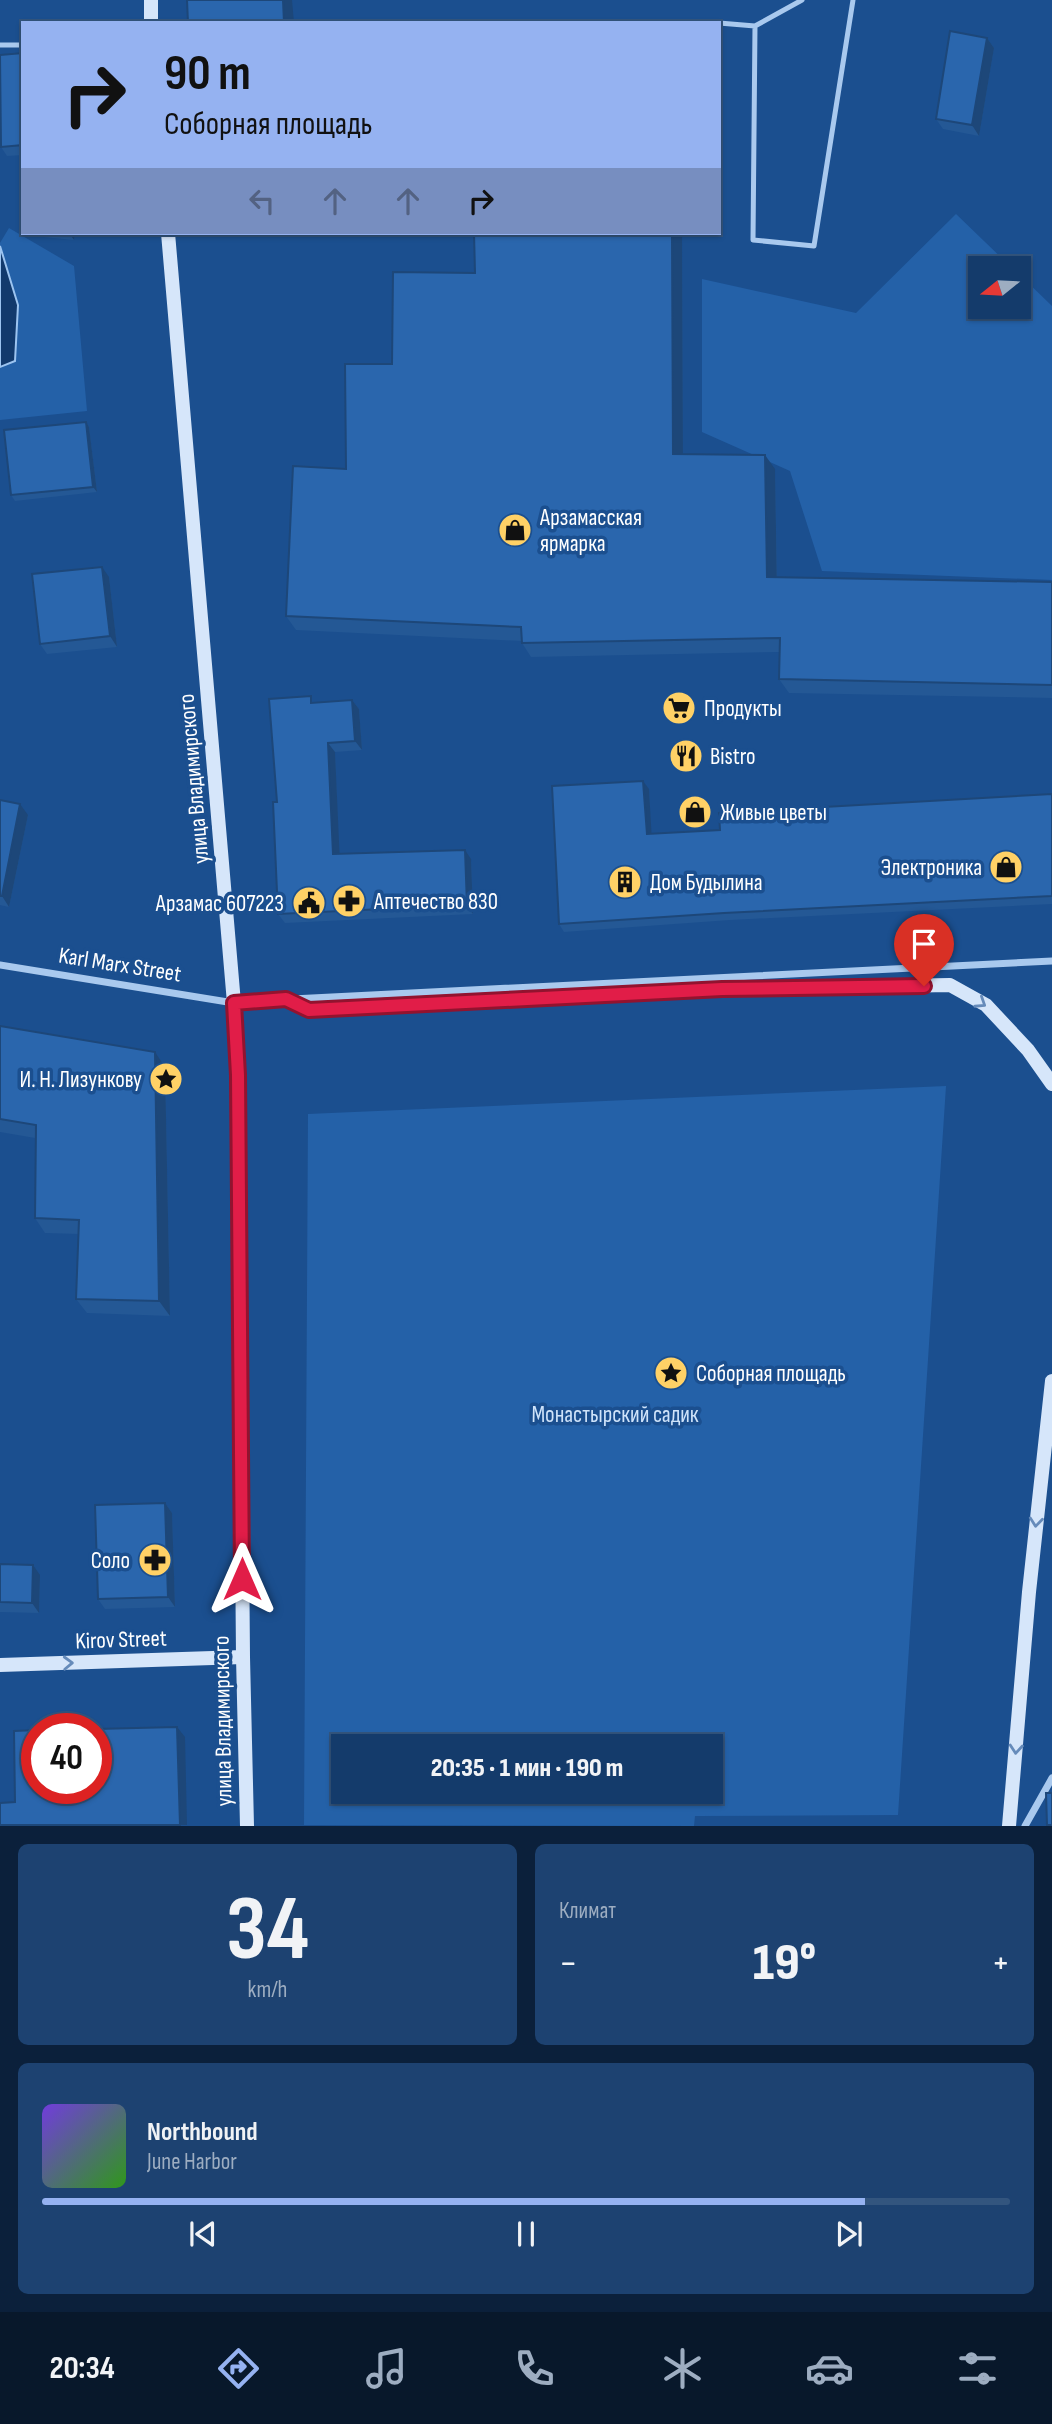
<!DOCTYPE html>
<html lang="ru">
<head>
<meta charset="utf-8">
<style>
  body { margin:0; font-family:"Sofia Sans Condensed",sans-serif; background:#1d4271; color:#f1f3f6; height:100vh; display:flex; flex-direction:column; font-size:26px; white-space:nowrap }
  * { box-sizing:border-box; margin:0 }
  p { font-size:23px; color:#9dadc1 }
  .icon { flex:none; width:38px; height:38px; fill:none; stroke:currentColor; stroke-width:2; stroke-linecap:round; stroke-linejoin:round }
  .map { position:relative; height:1826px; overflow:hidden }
  .panel { display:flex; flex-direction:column; gap:18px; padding:18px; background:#0b203b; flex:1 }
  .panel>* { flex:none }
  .top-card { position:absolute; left:21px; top:21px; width:700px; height:214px; border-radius:0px; box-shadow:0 2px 5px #0004,0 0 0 2px #33557e; background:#95b2f1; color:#111; overflow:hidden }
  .needle { width:46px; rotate:252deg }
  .buttons { position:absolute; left:968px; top:256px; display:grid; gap:14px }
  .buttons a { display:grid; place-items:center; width:63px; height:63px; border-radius:0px; background:#143b6b; box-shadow:0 2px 5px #0004,0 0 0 2px #33557e; font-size:35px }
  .speed { position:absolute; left:21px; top:1713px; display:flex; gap:14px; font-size:35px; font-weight:700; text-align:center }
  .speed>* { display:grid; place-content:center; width:91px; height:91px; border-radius:50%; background:#143b6b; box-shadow:0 2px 5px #0004,0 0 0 2px #33557e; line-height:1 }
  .speed .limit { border:10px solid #d22; background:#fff; color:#111 }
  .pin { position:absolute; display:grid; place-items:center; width:60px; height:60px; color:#fff; margin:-72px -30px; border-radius:50% 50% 50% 0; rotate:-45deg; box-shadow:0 0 7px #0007 }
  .pin .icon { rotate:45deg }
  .me { position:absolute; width:77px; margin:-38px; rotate:0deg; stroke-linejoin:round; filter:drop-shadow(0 0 5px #0008) }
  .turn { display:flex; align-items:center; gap:24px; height:147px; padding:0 28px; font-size:32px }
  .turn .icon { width:91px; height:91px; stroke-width:2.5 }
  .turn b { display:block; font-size:49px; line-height:60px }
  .lanes { display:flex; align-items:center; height:66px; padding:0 28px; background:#0003; justify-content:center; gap:35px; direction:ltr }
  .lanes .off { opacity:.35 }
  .big { font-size:52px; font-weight:800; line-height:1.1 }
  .panel .tile { flex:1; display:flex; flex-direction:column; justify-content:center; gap:10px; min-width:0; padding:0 24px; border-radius:10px; background:#1d4271 }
  .panel .dial { align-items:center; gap:0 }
  .dial b { font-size:91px; line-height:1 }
  .song { display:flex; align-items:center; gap:21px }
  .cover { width:84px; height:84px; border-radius:10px; background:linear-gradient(135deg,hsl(260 70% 55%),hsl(110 70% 35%)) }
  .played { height:7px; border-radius:4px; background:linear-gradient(90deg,#95b2f1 85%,#33557e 85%) }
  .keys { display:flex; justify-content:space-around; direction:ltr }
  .heat { display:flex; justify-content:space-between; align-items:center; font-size:38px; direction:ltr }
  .panel .tiles { flex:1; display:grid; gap:18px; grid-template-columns:1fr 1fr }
  .tile:last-child { grid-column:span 2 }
  .trip { position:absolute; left:331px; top:1734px; width:392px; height:70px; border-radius:0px; background:#143b6b; box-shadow:0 2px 5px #0004,0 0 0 2px #33557e; font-weight:800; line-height:70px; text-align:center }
  .dock { display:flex; height:112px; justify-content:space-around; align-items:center; background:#08182b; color:#9dadc1 }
  .dock .icon { width:49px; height:49px }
  .dock .selected { color:#95b2f1 }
  .dock b { font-size:32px; color:#f1f3f6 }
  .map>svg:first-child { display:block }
  .green { fill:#2461a8; fill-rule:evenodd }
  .water { fill:#123a6d; stroke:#9cc4f0; stroke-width:2 }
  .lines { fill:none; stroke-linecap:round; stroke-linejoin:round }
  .lane { stroke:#a9c9ee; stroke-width:5 }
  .street { stroke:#a9c9ee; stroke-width:7 }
  .secondary { stroke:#d6e6fa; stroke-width:14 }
  .wall { fill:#245895 }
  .shaded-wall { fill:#1d4779 }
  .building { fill:#2a66ad; stroke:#1d4779; stroke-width:2 }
  .oneway { stroke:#668bba }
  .route-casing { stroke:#92132f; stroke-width:18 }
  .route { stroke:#e11d48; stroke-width:12 }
  .labels { text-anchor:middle; stroke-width:7; stroke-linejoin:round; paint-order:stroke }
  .poi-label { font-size:23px; fill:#fff; stroke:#1b4f8f; text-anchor:start }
  .street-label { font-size:23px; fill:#fff; stroke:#1b4f8f }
  .park-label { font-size:23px; fill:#cfe3fa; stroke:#1b4f8f }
</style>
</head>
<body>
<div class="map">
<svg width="1052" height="1826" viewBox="0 0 1052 1826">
  <rect width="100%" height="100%" fill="#1b4f8f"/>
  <path class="green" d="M 956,214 L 1012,268 L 980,268 L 980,306 L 1018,306 L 1019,274 L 1052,306 L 1052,580 L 822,571 L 790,471 L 702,432 L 702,279 L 856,313 Z
    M 9,228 L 74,266 L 87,411 L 0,420 L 0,243 Z
    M 946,1086 L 898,1815 L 695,1816 L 694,1826 L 304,1825 L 308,1114 ZM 343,1746 L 710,1746 L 710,1792 L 343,1792 Z"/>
  <path class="water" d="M 0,246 L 18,305 L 15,361 L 0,367 Z"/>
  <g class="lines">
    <path class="lane" d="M 704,22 L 713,23
      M 719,23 L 755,26 L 753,240 L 814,246 L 853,0
      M 755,26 L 802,0
      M 0,45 L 23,45"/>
    <path class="street" d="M 0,965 L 234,1003
      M 292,999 L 1052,961
      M 1025,1826 L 1052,1778"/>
    <path class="secondary" d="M 151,0 L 151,23
      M 168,233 L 234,1003 L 238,1075 L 243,1657 L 247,1826
      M 234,1003 L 286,999 L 309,1010 L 722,989 L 950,985 L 986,1005 L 1028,1050 L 1052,1084
      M 0,1665 L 243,1657
      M 1009,1826 L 1029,1592 L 1052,1381"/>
  </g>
  <path class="wall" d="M 987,38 L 994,48 L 979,136 L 943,129 L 936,119 Z
    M 23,53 L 23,155 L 7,156 L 1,147 Z
    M 30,233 L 75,233 L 74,240 L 32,236 Z
    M 682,233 L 683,454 L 775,469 L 777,577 L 1052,582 L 1052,698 L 789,693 L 779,679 L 780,652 L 531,657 L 522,643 L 522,641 L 296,630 L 286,616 L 346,469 L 392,364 L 475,273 Z
    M 86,422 L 89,427 L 97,492 L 15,501 L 11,495 Z
    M 109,577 L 117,647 L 47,654 L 40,644 Z
    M 352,700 L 359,709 L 362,750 L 335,752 L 339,854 L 471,859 L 473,914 L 285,923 L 278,914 L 277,802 L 316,703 Z
    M 649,789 L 651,834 L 720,830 L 1052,794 L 1052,904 L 730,920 L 564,932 L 559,924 Z
    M 0,800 L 28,815 L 9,907 L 0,905 Z
    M 0,1026 L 165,1067 L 170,1316 L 87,1313 L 76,1299 L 79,1234 L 45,1233 L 35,1218 L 35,1138 L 0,1132 Z
    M 165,1503 L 172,1513 L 175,1607 L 105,1609 L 98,1599 Z
    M 0,1564 L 40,1575 L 39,1613 L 0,1612 Z"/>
  <path class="shaded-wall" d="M 283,0 L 292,0 L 294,23 L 284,23 Z
    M 987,38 L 994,48 L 979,136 L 972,125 Z
    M 69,233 L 75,233 L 74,240 Z
    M 672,233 L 682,233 L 683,468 L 673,454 Z
    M 86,422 L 89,427 L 97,492 L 93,487 Z
    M 765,455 L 775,469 L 777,591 L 767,577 Z
    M 102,567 L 109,577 L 117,647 L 110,636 Z
    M 352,700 L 359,709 L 362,750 L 355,741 Z
    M 328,743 L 335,752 L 340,864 L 333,854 Z
    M 643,781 L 649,789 L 652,842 L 647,834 Z
    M 20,804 L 28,815 L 9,907 L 2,896 Z
    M 465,850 L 471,859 L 473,914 L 467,905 Z
    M 155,1052 L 165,1067 L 170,1316 L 159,1301 Z
    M 165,1503 L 172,1513 L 175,1607 L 168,1597 Z
    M 33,1565 L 40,1575 L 39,1613 L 32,1603 Z
    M 177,1727 L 185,1737 L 187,1825 L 180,1825 Z"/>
  <path class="building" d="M 187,0 L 283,0 L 284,23 L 188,23 Z
    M 950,31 L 987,38 L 972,125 L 936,119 Z
    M 23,53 L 23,145 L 1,147 L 0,55 Z
    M 474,233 L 672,233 L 673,454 L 765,455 L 767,577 L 1052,582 L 1052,685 L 779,679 L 780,638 L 522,643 L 521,627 L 286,616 L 293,466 L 346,469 L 345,364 L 392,364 L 393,272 L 475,273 Z
    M 86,422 L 93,487 L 11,495 L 4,430 Z
    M 102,567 L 110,636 L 40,644 L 32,574 Z
    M 311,696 L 311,703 L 352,700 L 355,741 L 328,743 L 333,854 L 465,850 L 467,905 L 278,914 L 273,802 L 277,802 L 269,699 Z
    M 643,781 L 647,834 L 720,830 L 719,813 L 1052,794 L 1052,896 L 724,913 L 559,924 L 552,786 Z
    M 0,800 L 20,804 L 2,896 L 0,896 Z
    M 0,1026 L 155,1052 L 159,1301 L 76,1299 L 79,1220 L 35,1218 L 36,1125 L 0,1119 Z
    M 165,1503 L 168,1597 L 98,1599 L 95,1505 Z
    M 0,1564 L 33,1565 L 32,1603 L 0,1602 Z
    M 177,1727 L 180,1825 L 0,1825 L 0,1803 L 15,1802 L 14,1731 L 37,1730 L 37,1788 L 96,1788 L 96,1729 Z
    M 1046,1793 L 1052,1793 L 1052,1825 L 1047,1825 Z"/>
  <defs><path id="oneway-chevron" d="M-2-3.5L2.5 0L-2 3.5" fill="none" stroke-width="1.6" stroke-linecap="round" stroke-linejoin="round" transform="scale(1.75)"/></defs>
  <g class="oneway">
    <use href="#oneway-chevron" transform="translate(981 1003) rotate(33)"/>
    <use href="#oneway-chevron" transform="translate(1036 1522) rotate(96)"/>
    <use href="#oneway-chevron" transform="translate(68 1663) rotate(-2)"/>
    <use href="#oneway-chevron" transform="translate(1016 1749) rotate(95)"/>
  </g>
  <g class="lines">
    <defs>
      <path id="route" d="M 242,1579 L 238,1075 L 234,1003 L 286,999 L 309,1010 L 722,989 L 924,986"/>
    </defs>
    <use href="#route" class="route-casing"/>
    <use href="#route" class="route"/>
  </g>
  <defs>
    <symbol id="shop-disc" viewBox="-11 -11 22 22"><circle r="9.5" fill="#ffd166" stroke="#1b4f8f"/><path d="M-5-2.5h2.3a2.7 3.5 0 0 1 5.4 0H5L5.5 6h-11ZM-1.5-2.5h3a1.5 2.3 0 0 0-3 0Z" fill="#111"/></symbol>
    <symbol id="supermarket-disc" viewBox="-11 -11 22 22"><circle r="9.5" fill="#ffd166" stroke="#1b4f8f"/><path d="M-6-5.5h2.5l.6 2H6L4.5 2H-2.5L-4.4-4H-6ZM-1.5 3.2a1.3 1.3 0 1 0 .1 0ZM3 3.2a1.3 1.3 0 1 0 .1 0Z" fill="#111"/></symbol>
    <symbol id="restaurant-disc" viewBox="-11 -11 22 22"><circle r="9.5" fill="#ffd166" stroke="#1b4f8f"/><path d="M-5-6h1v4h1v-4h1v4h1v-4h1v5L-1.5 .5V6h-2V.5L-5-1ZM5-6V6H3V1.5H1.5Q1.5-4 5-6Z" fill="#111"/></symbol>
    <symbol id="building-disc" viewBox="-11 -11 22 22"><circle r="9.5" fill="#ffd166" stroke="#1b4f8f"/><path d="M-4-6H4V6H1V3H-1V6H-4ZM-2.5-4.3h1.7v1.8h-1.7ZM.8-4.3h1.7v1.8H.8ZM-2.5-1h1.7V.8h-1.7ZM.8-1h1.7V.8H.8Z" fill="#111"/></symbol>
    <symbol id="pharmacy-disc" viewBox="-11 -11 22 22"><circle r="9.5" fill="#ffd166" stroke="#1b4f8f"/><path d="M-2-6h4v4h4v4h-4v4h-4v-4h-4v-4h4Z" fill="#111"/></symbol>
    <symbol id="civic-disc" viewBox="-11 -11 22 22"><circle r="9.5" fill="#ffd166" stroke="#1b4f8f"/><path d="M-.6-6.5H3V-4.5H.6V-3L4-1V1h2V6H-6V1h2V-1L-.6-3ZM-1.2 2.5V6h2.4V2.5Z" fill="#111"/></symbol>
    <symbol id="sight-disc" viewBox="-11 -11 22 22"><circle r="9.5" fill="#ffd166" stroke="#1b4f8f"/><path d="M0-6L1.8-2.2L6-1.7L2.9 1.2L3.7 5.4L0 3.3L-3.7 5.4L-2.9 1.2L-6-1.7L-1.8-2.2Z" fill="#111"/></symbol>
  </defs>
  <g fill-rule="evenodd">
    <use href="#shop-disc" x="496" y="511" width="38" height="38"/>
    <use href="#supermarket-disc" x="660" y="689" width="38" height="38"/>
    <use href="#restaurant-disc" x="667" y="737" width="38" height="38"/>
    <use href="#shop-disc" x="676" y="793" width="38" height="38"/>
    <use href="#shop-disc" x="987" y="848" width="38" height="38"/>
    <use href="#building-disc" x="606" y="863" width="38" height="38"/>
    <use href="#pharmacy-disc" x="330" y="882" width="38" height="38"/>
    <use href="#civic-disc" x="290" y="884" width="38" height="38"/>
    <use href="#sight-disc" x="147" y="1060" width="38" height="38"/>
    <use href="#sight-disc" x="652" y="1354" width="38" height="38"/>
    <use href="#pharmacy-disc" x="136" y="1541" width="38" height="38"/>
  </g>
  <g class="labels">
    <g class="poi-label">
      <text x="540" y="525">Арзамасская<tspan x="540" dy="26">ярмарка</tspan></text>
      <text x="704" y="716">Продукты</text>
      <text x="710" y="764">Bistro</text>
      <text x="720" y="820">Живые цветы</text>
      <text x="982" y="875" text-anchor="end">Электроника</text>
      <text x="650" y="890">Дом Будылина</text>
      <text x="374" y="909">Аптечество 830</text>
      <text x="284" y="911" text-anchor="end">Арзамас 607223</text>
      <text x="142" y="1087" text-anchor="end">И. Н. Лизункову</text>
      <text x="696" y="1381">Соборная площадь</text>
      <text x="130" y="1568" text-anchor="end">Соло</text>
    </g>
    <g class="street-label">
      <text transform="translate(193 779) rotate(-95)" y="8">улица Владимирского</text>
      <text transform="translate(120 964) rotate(9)" y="8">Karl Marx Street</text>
      <text transform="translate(121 1639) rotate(-2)" y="8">Kirov Street</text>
      <text transform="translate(222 1721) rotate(-91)" y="8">улица Владимирского</text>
    </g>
    <g class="park-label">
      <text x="615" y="1422">Монастырский садик</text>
    </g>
  </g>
</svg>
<div class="buttons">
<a><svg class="needle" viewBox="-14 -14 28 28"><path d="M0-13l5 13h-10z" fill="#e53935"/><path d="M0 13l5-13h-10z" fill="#9dadc1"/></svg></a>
</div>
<div class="speed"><div class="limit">40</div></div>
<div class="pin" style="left:924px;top:986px;background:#d93025"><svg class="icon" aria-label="arrive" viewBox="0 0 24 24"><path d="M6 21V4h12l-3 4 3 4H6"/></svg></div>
<svg class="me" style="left:242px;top:1579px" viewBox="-20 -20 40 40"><path d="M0-17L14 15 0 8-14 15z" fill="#e11d48" stroke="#fff" stroke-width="4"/></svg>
<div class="trip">20:35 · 1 мин · 190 m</div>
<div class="top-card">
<div class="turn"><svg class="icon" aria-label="right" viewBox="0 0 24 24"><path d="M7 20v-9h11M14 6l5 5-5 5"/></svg><div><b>90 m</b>Соборная площадь</div></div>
<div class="lanes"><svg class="icon off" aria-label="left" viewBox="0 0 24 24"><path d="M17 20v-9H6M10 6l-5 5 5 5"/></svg><svg class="icon off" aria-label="ahead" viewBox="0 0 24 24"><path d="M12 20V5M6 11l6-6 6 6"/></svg><svg class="icon off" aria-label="ahead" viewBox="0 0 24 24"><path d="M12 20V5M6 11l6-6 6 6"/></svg><svg class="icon" aria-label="right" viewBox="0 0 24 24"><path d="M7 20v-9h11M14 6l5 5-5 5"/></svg></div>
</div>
</div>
<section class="panel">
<div class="tiles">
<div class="tile dial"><b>34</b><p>km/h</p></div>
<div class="tile"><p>Климат</p>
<div class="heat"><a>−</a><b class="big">19°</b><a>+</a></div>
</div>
<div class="tile">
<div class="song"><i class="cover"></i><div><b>Northbound</b><p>June Harbor</p></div></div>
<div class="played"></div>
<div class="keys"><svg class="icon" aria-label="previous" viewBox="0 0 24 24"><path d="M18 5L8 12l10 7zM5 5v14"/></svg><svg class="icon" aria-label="pause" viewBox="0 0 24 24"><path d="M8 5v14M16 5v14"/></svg><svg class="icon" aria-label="next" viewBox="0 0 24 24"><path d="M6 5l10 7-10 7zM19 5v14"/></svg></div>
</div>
</div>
</section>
<nav class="dock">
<b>20:34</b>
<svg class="icon selected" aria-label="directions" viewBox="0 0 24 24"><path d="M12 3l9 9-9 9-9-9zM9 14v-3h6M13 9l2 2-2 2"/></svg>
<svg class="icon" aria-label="music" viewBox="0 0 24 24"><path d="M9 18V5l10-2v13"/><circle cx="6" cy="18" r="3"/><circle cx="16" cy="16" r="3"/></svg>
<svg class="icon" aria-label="phone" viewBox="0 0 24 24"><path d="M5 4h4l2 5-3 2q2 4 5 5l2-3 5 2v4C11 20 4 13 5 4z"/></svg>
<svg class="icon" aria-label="climate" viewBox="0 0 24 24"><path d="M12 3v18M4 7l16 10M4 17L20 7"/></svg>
<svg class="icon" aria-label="car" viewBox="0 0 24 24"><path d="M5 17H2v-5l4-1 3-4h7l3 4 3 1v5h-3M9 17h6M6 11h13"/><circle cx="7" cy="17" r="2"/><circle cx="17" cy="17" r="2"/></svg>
<svg class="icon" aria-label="filters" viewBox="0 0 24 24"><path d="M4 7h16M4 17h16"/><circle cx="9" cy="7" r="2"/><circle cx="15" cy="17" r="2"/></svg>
</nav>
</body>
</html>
